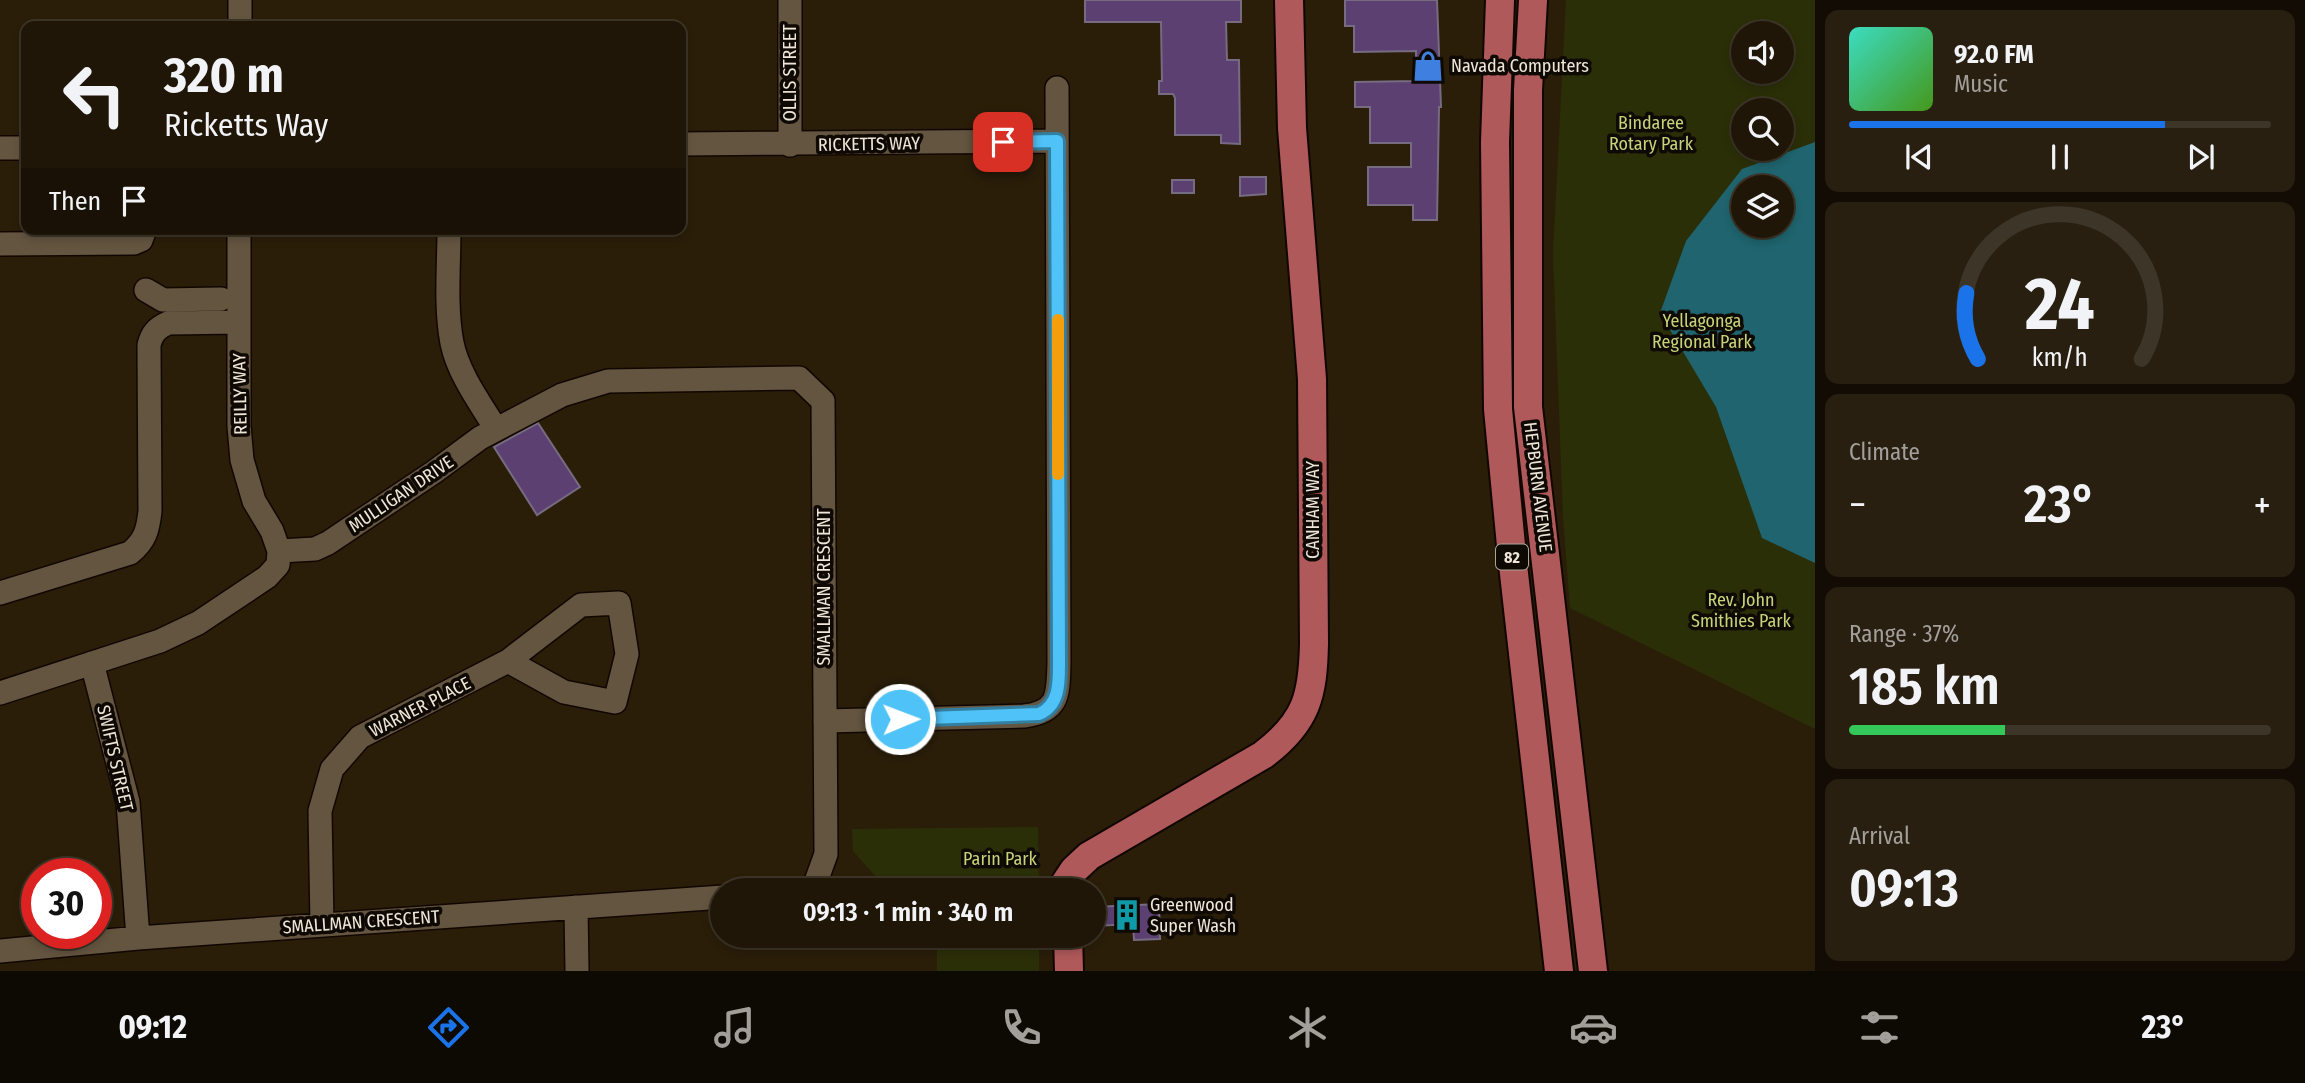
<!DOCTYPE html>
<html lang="en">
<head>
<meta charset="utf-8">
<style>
  body { margin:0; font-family:"Fira Sans Condensed",sans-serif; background:#281f11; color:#f1f3f6; height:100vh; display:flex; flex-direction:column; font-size:26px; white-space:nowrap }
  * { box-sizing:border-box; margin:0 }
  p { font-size:23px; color:#a29f9b }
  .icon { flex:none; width:38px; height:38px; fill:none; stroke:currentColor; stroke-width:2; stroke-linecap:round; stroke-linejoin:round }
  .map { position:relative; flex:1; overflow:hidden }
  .sheet { display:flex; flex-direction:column; gap:10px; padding:10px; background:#120c04; width:490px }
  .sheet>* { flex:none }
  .hud { position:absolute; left:21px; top:21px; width:665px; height:214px; border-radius:14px; box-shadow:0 4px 10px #0003,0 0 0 2px #3d3528; background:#201607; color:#f1f3f6; overflow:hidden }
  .tools { position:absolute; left:1731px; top:21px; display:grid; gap:14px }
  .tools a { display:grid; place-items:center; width:63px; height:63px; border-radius:50%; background:#201607; box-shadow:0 4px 10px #0003,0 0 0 2px #3d3528; font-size:35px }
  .speed { position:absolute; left:21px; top:858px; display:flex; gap:14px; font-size:35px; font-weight:700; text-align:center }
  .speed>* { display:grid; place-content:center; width:91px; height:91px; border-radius:50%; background:#201607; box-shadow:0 4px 10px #0003,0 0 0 2px #3d3528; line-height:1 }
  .speed .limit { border:10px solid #d22; background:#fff; color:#111 }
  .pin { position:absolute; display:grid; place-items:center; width:60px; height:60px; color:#fff; margin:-30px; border-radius:14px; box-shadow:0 4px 10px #0006 }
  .me { position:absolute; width:77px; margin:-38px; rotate:89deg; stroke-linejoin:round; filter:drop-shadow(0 0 5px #0008) }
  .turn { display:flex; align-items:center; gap:24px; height:147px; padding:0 28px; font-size:32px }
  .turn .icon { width:91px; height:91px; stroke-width:2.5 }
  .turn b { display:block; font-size:49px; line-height:60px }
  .then { display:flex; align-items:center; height:66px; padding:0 28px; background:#0003; gap:14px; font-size:26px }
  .big { font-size:52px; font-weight:600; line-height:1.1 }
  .sheet .tile { flex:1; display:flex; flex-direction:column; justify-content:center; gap:10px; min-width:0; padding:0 24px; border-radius:14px; background:#281f11 }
  .sheet .dial { align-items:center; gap:0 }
  .dial svg { height:182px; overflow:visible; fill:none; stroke:#3d3528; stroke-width:7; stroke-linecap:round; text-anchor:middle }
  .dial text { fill:#f1f3f6; stroke:none }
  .song { display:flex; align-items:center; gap:21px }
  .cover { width:84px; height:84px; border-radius:10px; background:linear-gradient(135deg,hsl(170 70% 55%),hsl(100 70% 35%)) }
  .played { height:7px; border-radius:4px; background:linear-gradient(90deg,#1a73e8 75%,#3d3528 75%) }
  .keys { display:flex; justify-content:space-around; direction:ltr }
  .heat { display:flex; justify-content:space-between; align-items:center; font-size:38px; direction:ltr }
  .charge { height:10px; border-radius:5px; background:linear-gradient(90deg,#34c759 37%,#3d3528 0) }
  .trip { position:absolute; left:710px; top:878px; width:396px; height:70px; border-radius:35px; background:#201607; box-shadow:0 4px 10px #0003,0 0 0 2px #3d3528; font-weight:600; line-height:70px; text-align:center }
  .menu { display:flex; height:112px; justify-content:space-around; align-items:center; background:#0d0903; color:#a29f9b }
  .menu .icon { width:49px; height:49px }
  .menu .current { color:#1a73e8 }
  .menu b { font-size:32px; color:#f1f3f6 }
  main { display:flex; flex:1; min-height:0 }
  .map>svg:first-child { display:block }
  .green { fill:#2b2f08; fill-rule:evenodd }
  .water { fill:#1f646e; fill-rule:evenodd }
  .building { fill:#5b4071; stroke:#776b82; stroke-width:2 }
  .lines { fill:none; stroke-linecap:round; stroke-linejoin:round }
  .minor-casing { stroke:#120700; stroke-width:26 }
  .major-casing { stroke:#120700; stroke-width:32 }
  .minor { stroke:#645540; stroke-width:23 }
  .major { stroke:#b0595b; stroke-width:28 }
  .route-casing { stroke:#337fa1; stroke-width:18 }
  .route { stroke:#4fc3f7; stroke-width:12 }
  .slow { stroke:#f59e0b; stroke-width:12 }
  .labels { text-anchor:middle; stroke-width:7; stroke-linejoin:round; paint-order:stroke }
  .shield { fill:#0e0903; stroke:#aba499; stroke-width:2 }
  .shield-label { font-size:16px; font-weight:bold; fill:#eee6d9 }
  .poi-label { font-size:18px; fill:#eee6d9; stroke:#0e0903; text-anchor:start }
  .street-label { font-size:18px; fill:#eee6d9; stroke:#0e0903 }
  .park-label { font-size:18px; fill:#c7d379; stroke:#0e0903 }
</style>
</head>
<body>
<main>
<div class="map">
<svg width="1815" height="971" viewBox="0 0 1815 971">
  <rect width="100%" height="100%" fill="#2a1e09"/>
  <path class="green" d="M 1566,0 L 1815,0 L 1815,729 L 1570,608 L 1563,516 L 1553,254 ZM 1743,33 L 1782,33 L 1782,72 L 1743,72 ZM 1743,110 L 1782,110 L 1782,149 L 1743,149 ZM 1743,187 L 1782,187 L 1782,226 L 1743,226 Z
    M 1038,827 L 1039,891 L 889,891 L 853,851 L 852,829 Z
    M 931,936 L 1039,936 L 1039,971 L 937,971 L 937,942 Z"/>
  <path class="water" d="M 1815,142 L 1815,563 L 1762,538 L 1716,407 L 1660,313 L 1686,241 L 1742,169 ZM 1743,187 L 1782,187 L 1782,226 L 1743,226 Z"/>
  <path class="building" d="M 1085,0 L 1241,0 L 1241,22 L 1226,22 L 1227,60 L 1239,60 L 1240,144 L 1221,143 L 1221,135 L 1175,135 L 1175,98 L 1173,94 L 1159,94 L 1159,81 L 1162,81 L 1161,22 L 1085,22 Z
    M 1345,0 L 1437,0 L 1441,107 L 1439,107 L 1437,220 L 1413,220 L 1413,205 L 1368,205 L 1368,167 L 1411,167 L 1411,143 L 1370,143 L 1370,107 L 1355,107 L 1355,82 L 1416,81 L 1416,51 L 1354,52 L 1354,26 L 1345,26 Z
    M 1240,177 L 1266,177 L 1266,194 L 1240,196 Z
    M 1172,180 L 1194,180 L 1194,193 L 1172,193 Z
    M 538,423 L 580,487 L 537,515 L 494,447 Z
    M 1159,904 L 1160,939 L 1134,940 L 1133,924 L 1094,926 L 1094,907 Z"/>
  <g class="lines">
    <defs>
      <path id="minor" d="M 790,0 L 790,145
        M 240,26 L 240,0
        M 681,144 L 1057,141
        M 0,148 L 26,148
        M 239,229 L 239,426 L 242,460 L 254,501 L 272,531 L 279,551
        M 449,229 C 449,267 445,306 452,343 C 458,373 480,403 496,429
        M 0,244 L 134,243 L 141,240 L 145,229
        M 146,290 L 163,300 L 221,299
        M 0,593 L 130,553 C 145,541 148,530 150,511 L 149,345 C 152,333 157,328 168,323 L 239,322
        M 92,663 L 128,802 L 138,938
        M 0,693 L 160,641 L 198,623 L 267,577 L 278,565 L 279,551 L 315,549 L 328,543 L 434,472 L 480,438 L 562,395 L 608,381 L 799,378 L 823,401 L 826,854 L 813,890 L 808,891
        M 825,721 L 1024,716 C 1060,712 1058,693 1059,662 L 1057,88
        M 576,907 L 577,971
        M 322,925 L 320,811 L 332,769 L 360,737 L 508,661 L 581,605 L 619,603 L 627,654 L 615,702 L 564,692 L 508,661
        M 0,951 L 138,938 L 723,897"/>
      <path id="major" d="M 1500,0 L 1495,142 L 1498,409 L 1512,556 L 1559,971
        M 1533,0 L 1528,90 L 1528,407 L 1593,971
        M 1060,891 L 1074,870 L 1089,856 L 1263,755 C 1307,722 1313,695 1314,643 L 1312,379 L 1292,128 L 1289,0
        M 1068,936 L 1069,971"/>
    </defs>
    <use href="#minor" class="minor-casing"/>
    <use href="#major" class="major-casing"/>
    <use href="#minor" class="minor"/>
    <use href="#major" class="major"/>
  </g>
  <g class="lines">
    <defs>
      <path id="route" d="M 900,719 L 1039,714 C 1060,705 1059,682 1059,662 L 1057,141 L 1003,142"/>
    </defs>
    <use href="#route" class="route-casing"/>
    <use href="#route" class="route"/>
    <path class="slow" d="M 1058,320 L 1058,474"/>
  </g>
  <defs>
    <symbol id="shop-bare" viewBox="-9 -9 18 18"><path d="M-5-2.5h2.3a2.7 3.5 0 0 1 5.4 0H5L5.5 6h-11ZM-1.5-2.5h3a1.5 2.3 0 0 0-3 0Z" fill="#3f7fe0" stroke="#0e0903" stroke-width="2.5" paint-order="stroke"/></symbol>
    <symbol id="building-bare" viewBox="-9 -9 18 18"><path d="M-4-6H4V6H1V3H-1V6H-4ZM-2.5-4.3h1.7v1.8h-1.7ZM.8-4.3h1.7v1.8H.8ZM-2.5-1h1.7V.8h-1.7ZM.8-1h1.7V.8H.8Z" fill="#0f9aa8" stroke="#0e0903" stroke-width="2.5" paint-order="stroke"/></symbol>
  </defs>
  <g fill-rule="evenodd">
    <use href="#shop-bare" x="1406" y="44" width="44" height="44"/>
    <use href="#building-bare" x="1105" y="893" width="44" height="44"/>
  </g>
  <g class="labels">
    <rect class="shield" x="1496" y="544.5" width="32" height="25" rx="5"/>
    <g class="shield-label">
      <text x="1512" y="563">82</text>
    </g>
    <g class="poi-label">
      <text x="1451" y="72">Navada Computers</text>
      <text x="1150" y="911">Greenwood<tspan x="1150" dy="21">Super Wash</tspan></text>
    </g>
    <g class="street-label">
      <text transform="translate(790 73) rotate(-90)" y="6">OLLIS STREET</text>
      <text transform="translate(869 144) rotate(-1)" y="6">RICKETTS WAY</text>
      <text transform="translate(240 394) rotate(-91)" y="6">REILLY WAY</text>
      <text transform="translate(1538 487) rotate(83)" y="6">HEPBURN AVENUE</text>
      <text transform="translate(401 494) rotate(-34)" y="6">MULLIGAN DRIVE</text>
      <text transform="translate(1313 510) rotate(-90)" y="6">CANHAM WAY</text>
      <text transform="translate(824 587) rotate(-90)" y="6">SMALLMAN CRESCENT</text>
      <text transform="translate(420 707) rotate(-27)" y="6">WARNER PLACE</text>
      <text transform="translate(115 758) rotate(77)" y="6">SWIFTS STREET</text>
      <text transform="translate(361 922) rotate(-4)" y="6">SMALLMAN CRESCENT</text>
    </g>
    <g class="park-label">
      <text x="1651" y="129">Bindaree<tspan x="1651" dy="21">Rotary Park</tspan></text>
      <text x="1702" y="327">Yellagonga<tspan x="1702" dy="21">Regional Park</tspan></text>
      <text x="1741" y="606">Rev. John<tspan x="1741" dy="21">Smithies Park</tspan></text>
      <text x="1000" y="865">Parin Park</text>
    </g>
  </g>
</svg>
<div class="tools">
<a><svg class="icon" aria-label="sound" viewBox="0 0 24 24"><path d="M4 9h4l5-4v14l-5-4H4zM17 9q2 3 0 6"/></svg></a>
<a><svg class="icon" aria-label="search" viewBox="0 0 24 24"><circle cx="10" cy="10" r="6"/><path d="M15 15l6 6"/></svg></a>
<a><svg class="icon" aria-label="layers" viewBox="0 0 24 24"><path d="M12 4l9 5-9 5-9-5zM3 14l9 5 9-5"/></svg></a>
</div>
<div class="speed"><div class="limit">30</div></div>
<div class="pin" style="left:1003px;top:142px;background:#d93025"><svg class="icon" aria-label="arrive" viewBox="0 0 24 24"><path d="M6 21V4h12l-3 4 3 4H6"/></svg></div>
<svg class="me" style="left:900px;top:719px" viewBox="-20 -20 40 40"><circle r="17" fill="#4fc3f7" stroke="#fff" stroke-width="3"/><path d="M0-11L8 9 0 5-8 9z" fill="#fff"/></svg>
<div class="trip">09:13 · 1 min · 340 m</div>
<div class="hud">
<div class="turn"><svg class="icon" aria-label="left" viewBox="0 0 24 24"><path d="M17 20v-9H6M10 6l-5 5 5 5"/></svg><div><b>320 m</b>Ricketts Way</div></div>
<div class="then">Then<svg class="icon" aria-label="arrive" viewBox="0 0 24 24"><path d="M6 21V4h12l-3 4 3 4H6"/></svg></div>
</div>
</div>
<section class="sheet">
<div class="tile">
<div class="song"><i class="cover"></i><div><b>92.0 FM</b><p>Music</p></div></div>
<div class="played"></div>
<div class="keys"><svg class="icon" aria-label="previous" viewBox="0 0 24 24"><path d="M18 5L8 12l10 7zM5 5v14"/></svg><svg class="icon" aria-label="pause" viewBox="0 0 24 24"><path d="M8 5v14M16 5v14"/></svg><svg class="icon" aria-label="next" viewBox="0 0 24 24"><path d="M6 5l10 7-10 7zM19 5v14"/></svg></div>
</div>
<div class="tile dial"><svg viewBox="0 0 100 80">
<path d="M14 69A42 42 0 1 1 86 69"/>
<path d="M14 69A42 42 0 0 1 9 40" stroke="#1a73e8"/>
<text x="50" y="56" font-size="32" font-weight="700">24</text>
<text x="50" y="72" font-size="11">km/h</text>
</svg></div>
<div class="tile"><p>Climate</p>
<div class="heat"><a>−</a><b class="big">23°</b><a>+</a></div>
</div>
<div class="tile"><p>Range · 37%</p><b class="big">185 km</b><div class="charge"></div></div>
<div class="tile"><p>Arrival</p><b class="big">09:13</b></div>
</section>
</main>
<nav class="menu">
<b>09:12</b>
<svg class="icon current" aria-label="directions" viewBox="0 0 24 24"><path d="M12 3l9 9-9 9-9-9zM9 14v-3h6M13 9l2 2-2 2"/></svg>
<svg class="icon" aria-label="music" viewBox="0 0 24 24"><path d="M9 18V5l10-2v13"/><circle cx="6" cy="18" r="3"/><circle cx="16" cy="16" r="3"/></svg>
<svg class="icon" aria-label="phone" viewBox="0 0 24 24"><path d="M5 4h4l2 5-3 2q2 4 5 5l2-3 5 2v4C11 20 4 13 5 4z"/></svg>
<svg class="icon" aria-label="climate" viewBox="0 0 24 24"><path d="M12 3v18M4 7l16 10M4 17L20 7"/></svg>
<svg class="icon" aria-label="car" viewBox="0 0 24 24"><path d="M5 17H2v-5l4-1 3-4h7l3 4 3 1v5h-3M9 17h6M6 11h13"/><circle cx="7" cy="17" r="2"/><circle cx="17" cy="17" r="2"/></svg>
<svg class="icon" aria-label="filters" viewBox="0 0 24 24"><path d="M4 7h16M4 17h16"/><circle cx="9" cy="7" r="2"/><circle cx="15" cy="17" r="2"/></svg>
<b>23°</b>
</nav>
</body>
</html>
